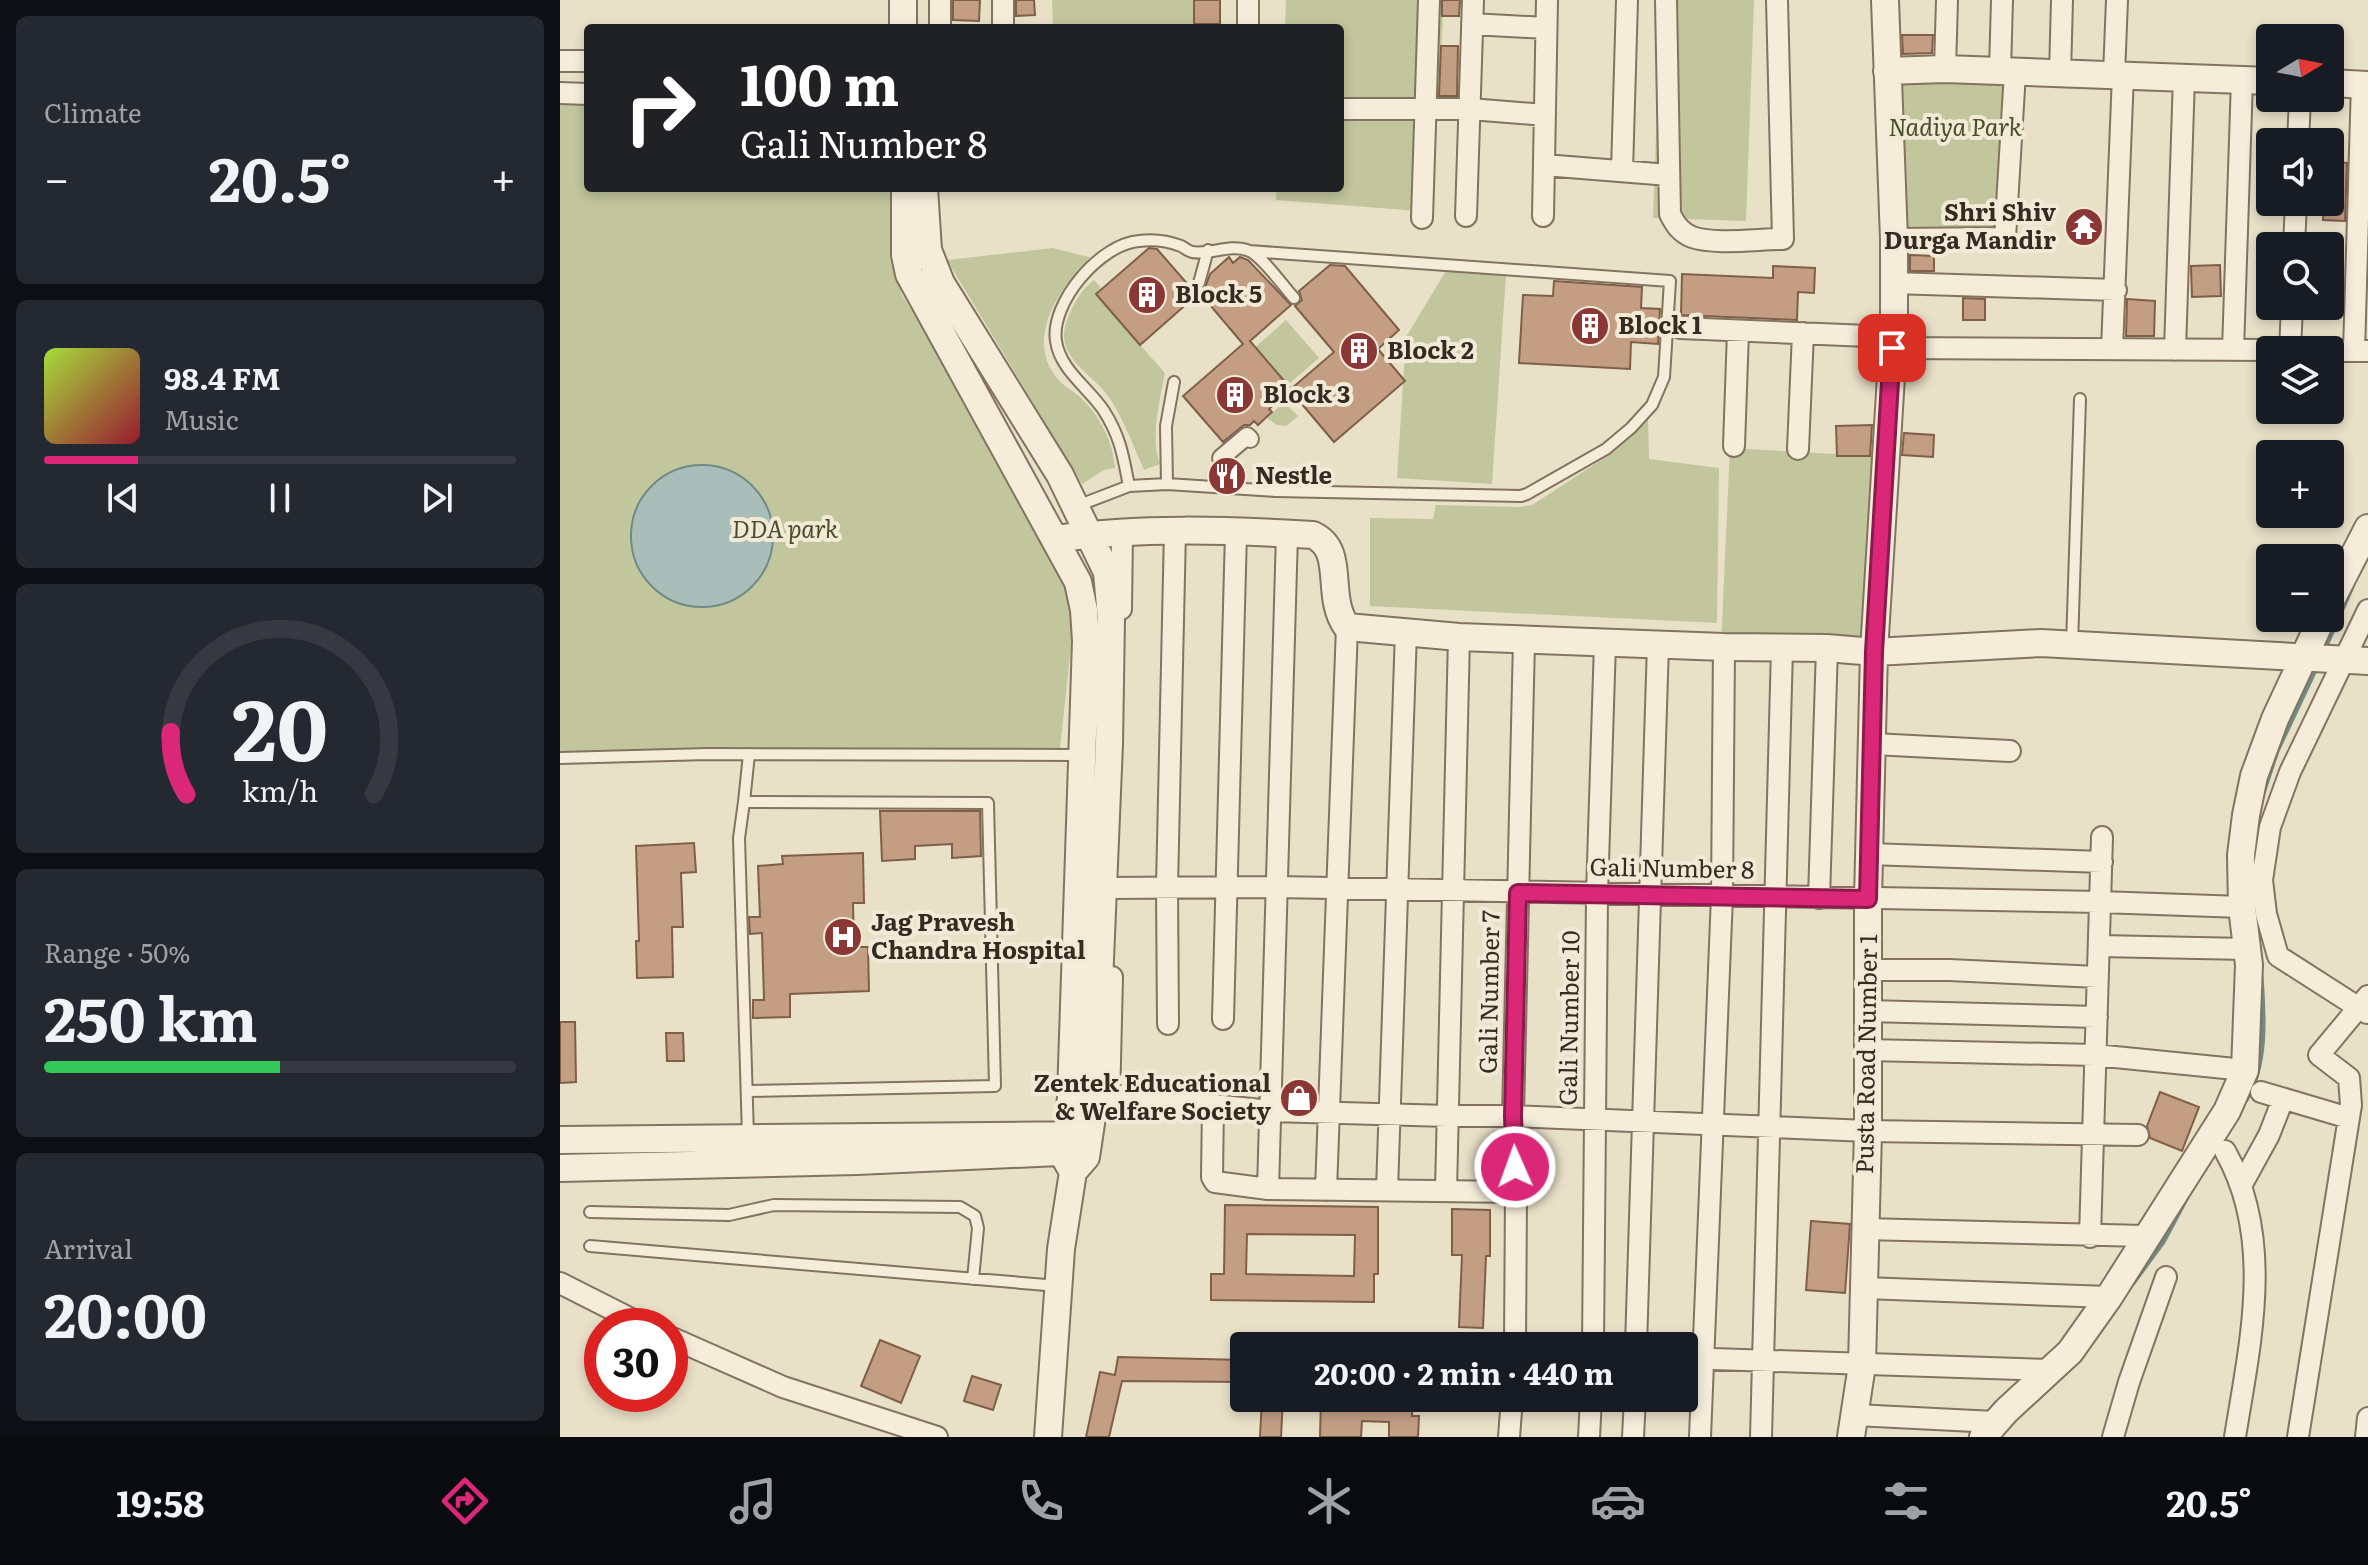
<!DOCTYPE html>
<html lang="en">
<head>
<meta charset="utf-8">
<style>
  body { margin:0; font-family:Literata,serif; background:#242831; color:#f1f3f6; height:100vh; display:flex; flex-direction:column; font-size:30px; white-space:nowrap }
  * { box-sizing:border-box; margin:0 }
  p { font-size:26px; color:#9ea1a6 }
  .icon { flex:none; width:44px; height:44px; fill:none; stroke:currentColor; stroke-width:2; stroke-linecap:round; stroke-linejoin:round }
  .map { position:relative; flex:1; overflow:hidden }
  .side { display:flex; flex-direction:column; gap:16px; padding:16px; background:#0d0f14; width:560px }
  .side>* { flex:none }
  .hud { position:absolute; left:24px; top:24px; width:760px; height:168px; border-radius:8px; box-shadow:0 4px 12px #0003; background:#202124; color:#fff; overflow:hidden }
  .needle { width:52px; rotate:80deg }
  .buttons { position:absolute; left:1696px; top:24px; display:grid; gap:16px }
  .buttons a { display:grid; place-items:center; width:88px; height:88px; border-radius:8px; background:#171b24; box-shadow:0 4px 12px #0003; font-size:40px }
  .speed { position:absolute; left:24px; top:1308px; display:flex; gap:16px; font-size:40px; font-weight:700; text-align:center }
  .speed>* { display:grid; place-content:center; width:104px; height:104px; border-radius:50%; background:#171b24; box-shadow:0 4px 12px #0003; line-height:1 }
  .speed .limit { border:12px solid #d22; background:#fff; color:#111 }
  .pin { position:absolute; display:grid; place-items:center; width:68px; height:68px; color:#fff; margin:-34px; border-radius:16px; box-shadow:0 4px 12px #0006 }
  .me { position:absolute; width:88px; margin:-44px; rotate:358deg; stroke-linejoin:round; filter:drop-shadow(0 0 6px #0008) }
  .turn { display:flex; align-items:center; gap:28px; height:168px; padding:0 24px; font-size:36px }
  .turn .icon { width:104px; height:104px; stroke-width:2.5 }
  .turn b { display:block; font-size:56px; line-height:68px }
  .big { font-size:60px; font-weight:700; line-height:1.1 }
  .side .card { flex:1; display:flex; flex-direction:column; justify-content:center; gap:12px; min-width:0; padding:0 28px; border-radius:12px; background:#242831 }
  .side .dial { align-items:center; gap:0 }
  .dial svg { height:208px; overflow:visible; fill:none; stroke:#363941; stroke-width:7; stroke-linecap:round; text-anchor:middle }
  .dial text { fill:#f1f3f6; stroke:none }
  .song { display:flex; align-items:center; gap:24px }
  .cover { width:96px; height:96px; border-radius:12px; background:linear-gradient(135deg,hsl(80 70% 55%),hsl(350 70% 35%)) }
  .played { height:8px; border-radius:4px; background:linear-gradient(90deg,#db2777 20%,#363941 20%) }
  .keys { display:flex; justify-content:space-around; direction:ltr }
  .heat { display:flex; justify-content:space-between; align-items:center; font-size:44px; direction:ltr }
  .charge { height:12px; border-radius:6px; background:linear-gradient(90deg,#34c759 50%,#363941 0) }
  .trip { position:absolute; left:670px; top:1332px; width:468px; height:80px; border-radius:8px; background:#171b24; box-shadow:0 4px 12px #0003; font-weight:700; line-height:80px; text-align:center }
  .tabs { display:flex; height:128px; justify-content:space-around; align-items:center; background:#090b0e; color:#9ea1a6 }
  .tabs .icon { width:56px; height:56px }
  .tabs .active { color:#db2777 }
  .tabs b { font-size:36px; color:#f1f3f6 }
  main { display:flex; flex:1; min-height:0 }
  .map>svg:first-child { display:block }
  .green { fill:#c1c69d }
  .water { fill:#a9beb8; stroke:#708b85; stroke-width:2 }
  .lines { fill:none; stroke-linecap:round; stroke-linejoin:round }
  .stream { stroke:#708b85; stroke-width:5 }
  .building { fill:#c39e83; stroke:#7f5f48; stroke-width:2; fill-rule:evenodd }
  .service-casing { stroke:#83735f; stroke-width:14 }
  .pedestrian-casing { stroke:#83735f; stroke-width:20 }
  .minor-casing { stroke:#83735f; stroke-width:24 }
  .tertiary-casing { stroke:#83735f; stroke-width:30 }
  .service { stroke:#f5edda; stroke-width:10 }
  .pedestrian { stroke:#f5edda; stroke-width:16 }
  .minor { stroke:#f5edda; stroke-width:20 }
  .tertiary { stroke:#f5edda; stroke-width:26 }
  .route-casing { stroke:#8e194d; stroke-width:20 }
  .route { stroke:#db2777; stroke-width:14 }
  .labels { text-anchor:middle; stroke-width:8; stroke-linejoin:round; paint-order:stroke }
  .park-label { font-size:24px; font-style:italic; fill:#454f2a; stroke:#f2ead7 }
  .poi-label { font-size:24px; font-weight:bold; fill:#352b21; stroke:#f2ead7; text-anchor:start }
  .street-label { font-size:24px; fill:#352b21; stroke:#f2ead7 }
</style>
</head>
<body>
<main>
<section class="side">
<div class="card"><p>Climate</p>
<div class="heat"><a>−</a><b class="big">20.5°</b><a>+</a></div>
</div>
<div class="card">
<div class="song"><i class="cover"></i><div><b>98.4 FM</b><p>Music</p></div></div>
<div class="played"></div>
<div class="keys"><svg class="icon" aria-label="previous" viewBox="0 0 24 24"><path d="M18 5L8 12l10 7zM5 5v14"/></svg><svg class="icon" aria-label="pause" viewBox="0 0 24 24"><path d="M8 5v14M16 5v14"/></svg><svg class="icon" aria-label="next" viewBox="0 0 24 24"><path d="M6 5l10 7-10 7zM19 5v14"/></svg></div>
</div>
<div class="card dial"><svg viewBox="0 0 100 80">
<path d="M14 69A42 42 0 1 1 86 69"/>
<path d="M14 69A42 42 0 0 1 8 45" stroke="#db2777"/>
<text x="50" y="56" font-size="32" font-weight="700">20</text>
<text x="50" y="72" font-size="11">km/h</text>
</svg></div>
<div class="card"><p>Range · 50%</p><b class="big">250 km</b><div class="charge"></div></div>
<div class="card"><p>Arrival</p><b class="big">20:00</b></div>
</section>
<div class="map">
<svg width="1808" height="1437" viewBox="0 0 1808 1437">
  <rect width="100%" height="100%" fill="#e9e0c8"/>
  <path class="green" d="M 492,0 L 633,0 L 634,28 L 493,28 Z
    M 726,0 L 884,0 L 878,109 L 780,109 L 780,28 L 725,28 Z
    M 1101,0 L 1194,0 L 1186,221 L 1093,218 Z
    M 1343,72 L 1455,72 L 1437,240 L 1338,234 Z
    M 0,100 L 28,100 L 28,188 L 343,188 L 341,293 L 518,582 L 500,748 L 0,757 Z
    M 780,114 L 863,122 L 859,211 L 716,200 L 717,188 L 780,188 Z
    M 493,248 L 532,258 C 500,285 465,338 496,377 C 502,385 512,390 520,397 C 540,416 553,441 555,468 L 544,470 L 522,484 L 387,260 Z
    M 887,269 L 946,274 L 932,484 L 837,478 L 846,337 Z
    M 534,280 L 541,288 L 535,294 L 605,373 C 600,400 590,437 600,464 L 584,470 C 574,447 565,423 552,402 C 535,372 489,359 509,315 C 516,300 521,290 534,280 Z
    M 726,320 L 759,358 L 724,388 L 691,351 Z
    M 724,402 L 738,416 L 726,426 L 717,425 L 707,418 Z
    M 1088,420 L 1089,459 L 1159,468 L 1157,623 L 810,606 L 810,518 L 873,519 L 876,505 L 959,507 L 972,505 L 1049,455 Z
    M 1170,448 L 1327,457 L 1311,653 L 1161,646 Z"/>
  <path class="water" d="M71 536a71 71 0 1 1 142 0a71 71 0 1 1-142 0Z"/>
  <g class="lines">
    <path class="stream" d="M 1764,650 L 1791,589
      M 1703,793 L 1717,751 L 1757,666
      M 1686,1100 C 1707,1065 1704,1016 1701,977
      M 1573,1283 L 1603,1242 L 1627,1197"/>
  </g>
  <path class="building" d="M 393,0 L 420,0 L 419,21 L 393,20 Z
    M 456,0 L 474,0 L 475,15 L 456,16 Z
    M 634,0 L 660,0 L 660,24 L 634,24 Z
    M 882,0 L 900,0 L 899,16 L 882,16 Z
    M 1342,35 L 1373,35 L 1372,53 L 1343,54 Z
    M 881,46 L 898,46 L 897,96 L 879,96 Z
    M 1770,161 L 1787,163 L 1785,221 L 1763,220 L 1764,202 L 1770,202 Z
    M 589,248 L 597,249 L 637,295 L 580,345 L 536,294 Z
    M 1350,255 L 1374,256 L 1374,271 L 1350,271 Z
    M 669,257 L 673,263 L 680,257 L 688,260 L 731,305 L 690,341 L 731,389 L 774,352 L 735,306 L 742,300 L 739,291 L 770,265 L 785,266 L 839,330 L 818,349 L 845,381 L 774,442 L 730,390 L 709,409 L 712,412 L 698,425 L 694,421 L 690,425 L 684,425 L 663,442 L 623,396 L 683,344 L 638,291 L 645,288 L 650,274 Z
    M 1660,265 L 1661,296 L 1632,297 L 1631,266 Z
    M 1213,266 L 1255,268 L 1254,293 L 1238,292 L 1237,320 L 1121,315 L 1122,274 L 1213,278 Z
    M 994,281 L 1082,287 L 1081,308 L 1100,309 L 1098,344 L 1071,342 L 1070,369 L 959,363 L 963,295 L 993,296 Z
    M 1403,298 L 1425,299 L 1425,320 L 1403,320 Z
    M 1567,299 L 1595,301 L 1594,336 L 1566,336 Z
    M 1312,425 L 1310,456 L 1277,456 L 1276,426 Z
    M 1344,433 L 1374,435 L 1373,457 L 1342,455 Z
    M 320,811 L 420,811 L 421,856 L 392,858 L 392,844 L 355,846 L 355,859 L 322,861 Z
    M 134,843 L 136,872 L 121,873 L 123,927 L 112,927 L 113,977 L 77,978 L 76,941 L 79,941 L 76,846 Z
    M 303,853 L 304,903 L 293,903 L 294,947 L 308,947 L 309,991 L 230,994 L 230,1017 L 193,1018 L 193,1000 L 204,1000 L 202,933 L 190,934 L 189,917 L 200,917 L 198,866 L 223,864 L 222,856 Z
    M 0,1022 L 15,1022 L 16,1082 L 0,1083 Z
    M 106,1033 L 123,1033 L 124,1061 L 107,1061 Z
    M 1600,1092 L 1639,1107 L 1622,1151 L 1590,1138 L 1587,1126 Z
    M 665,1205 L 818,1207 L 818,1274 L 814,1274 L 814,1302 L 651,1300 L 651,1274 L 664,1274 ZM 687,1234 L 795,1235 L 794,1276 L 686,1274 Z
    M 892,1209 L 930,1210 L 930,1256 L 926,1256 L 923,1328 L 899,1327 L 902,1255 L 892,1255 Z
    M 1251,1221 L 1290,1224 L 1285,1293 L 1246,1290 Z
    M 320,1340 L 360,1356 L 341,1403 L 301,1386 Z
    M 558,1357 L 684,1360 L 684,1382 L 562,1381 L 549,1437 L 526,1437 L 540,1372 L 555,1375 Z
    M 412,1376 L 441,1385 L 433,1410 L 404,1401 Z
    M 702,1398 L 723,1398 L 721,1437 L 700,1437 Z
    M 761,1398 L 853,1398 L 852,1416 L 859,1416 L 858,1437 L 829,1437 L 829,1422 L 802,1421 L 801,1437 L 760,1437 Z"/>
  <g class="lines">
    <defs>
      <path id="service" d="M 639,283 L 648,250
        M 607,484 L 606,426 L 614,382
        M 569,486 C 563,456 561,438 544,411 C 529,388 500,370 496,341 C 490,303 540,244 579,241 C 593,239 608,241 621,246 C 625,248 628,251 632,252 C 650,255 669,244 687,250 C 701,254 723,286 734,298
        M 517,506 L 569,486 L 607,484 L 716,491 L 961,496 L 967,494 L 1046,449 L 1071,428 L 1092,405 L 1104,377 L 1110,281 L 689,251
        M 1512,645 L 1520,399
        M 0,758 L 148,754 L 522,755
        M 184,802 L 189,754
        M 187,1091 L 435,1086 L 428,803 L 184,802 L 179,838 L 188,1136
        M 30,1212 L 169,1215 L 214,1205 L 400,1207 L 415,1216 L 418,1228 L 413,1279
        M 30,1246 L 498,1286"/>
      <path id="pedestrian" d="M 661,458 L 687,436 L 690,439"/>
      <path id="minor" d="M 380,0 L 380,28
        M 1106,0 L 1110,214 C 1115,224 1120,232 1132,237 C 1155,245 1198,239 1223,239 L 1217,0
        M 912,24 L 986,28
        M 443,28 L 443,0
        M 688,28 L 688,0
        M 0,61 L 28,61
        M 1385,69 L 1387,0
        M 1440,71 L 1442,0
        M 1500,74 L 1502,0
        M 1554,75 L 1557,0
        M 0,93 L 28,94
        M 780,109 L 910,109 L 985,115
        M 1738,142 L 1740,98
        M 984,165 L 1109,175
        M 1062,171 L 1067,0
        M 906,216 L 913,0
        M 983,216 L 987,0
        M 862,218 L 869,0
        M 1334,239 L 1445,238 L 1455,72
        M 1734,246 L 1736,202
        M 1333,283 L 1556,290
        M 1120,328 L 1333,337
        M 1332,348 L 1710,350
        M 1552,349 L 1563,75
        M 1615,350 L 1624,77
        M 1673,350 L 1682,80
        M 1730,350 L 1732,306
        M 1770,351 L 1808,351
        M 1794,351 L 1802,84
        M 1174,446 L 1178,331
        M 1238,449 L 1243,333
        M 561,609 L 562,533
        M 1313,744 L 1450,751
        M 1309,854 L 1542,862
        M 542,888 L 716,887 L 1540,902 L 1682,907
        M 1259,898 L 1267,648
        M 1539,946 L 1687,949
        M 1308,970 L 1389,970 L 1538,977
        M 1307,1011 L 1537,1017
        M 1807,1013 L 1718,956 L 1706,914 L 1702,880 L 1710,827 L 1730,772 L 1808,610
        M 663,1019 L 676,532
        M 608,1024 L 607,887 L 615,531
        M 1307,1050 L 1535,1055 L 1685,1070
        M 1701,1092 L 1789,1118
        M 538,1103 L 653,1105 L 652,1177 L 655,1182 L 708,1189 L 956,1192
        M 549,1103 L 552,977
        M 653,1105 L 710,1111 L 888,1116 L 953,1116 L 1308,1131 L 1578,1135
        M 1665,1151 C 1715,1239 1690,1343 1675,1437
        M 1681,1186 L 1709,1135 L 1723,1099
        M 708,1189 L 727,534
        M 766,1190 L 787,627
        M 827,1190 L 846,631
        M 886,1191 L 899,637
        M 1304,1229 L 1585,1236
        M 1530,1237 L 1542,837
        M 0,1283 L 85,1326
        M 1304,1288 L 1549,1297
        M 110,1337 L 223,1387 L 377,1437
        M 955,1346 L 956,1192 L 953,1116 L 964,640
        M 1033,1346 L 1037,894 L 1045,643
        M 1076,1346 L 1098,644
        M 1124,1358 L 1490,1370
        M 1295,1415 L 1435,1422
        M 949,1437 L 952,1398
        M 1029,1437 L 1031,1398
        M 1073,1437 L 1075,1398
        M 1140,1437 L 1162,896 L 1164,647
        M 1201,1437 L 1222,648
        M 1553,1437 L 1569,1382 L 1606,1277
        M 1738,1437 L 1791,1105 L 1789,1078 L 1759,1055 L 1808,996
        M 1806,1437 L 1808,1418"/>
      <path id="tertiary" d="M 343,0 L 343,28
        M 1327,71 L 1385,69 L 1710,81
        M 1770,83 L 1808,85
        M 345,188 L 345,255 L 349,274 L 518,582 L 524,610 L 526,641 L 511,1097 L 505,1158 L 513,1172
        M 364,188 L 368,250 L 381,283 L 500,475 L 547,572 L 551,618 L 549,744 L 534,1103 L 526,1157 L 513,1172 L 501,1249 L 488,1437
        M 495,539 C 580,527 668,530 753,535 C 787,551 764,596 787,627 L 899,637 L 1164,647 L 1267,648 L 1314,652 L 1481,643 L 1808,661
        M 1770,602 L 1808,528
        M 0,1140 L 524,1135
        M 0,1168 L 297,1161 L 499,1152
        M 1291,1437 L 1302,1365 L 1308,1131 L 1308,899 L 1314,652 L 1334,328 L 1334,239 L 1325,0
        M 1423,1437 L 1446,1411 L 1510,1352 L 1549,1297 L 1667,1111 L 1685,1070 L 1689,965 L 1682,907 L 1681,855 L 1686,815 L 1694,776 L 1715,719 L 1762,618"/>
    </defs>
    <use href="#service" class="service-casing"/>
    <use href="#pedestrian" class="pedestrian-casing"/>
    <use href="#minor" class="minor-casing"/>
    <use href="#tertiary" class="tertiary-casing"/>
    <use href="#service" class="service"/>
    <use href="#pedestrian" class="pedestrian"/>
    <use href="#minor" class="minor"/>
    <use href="#tertiary" class="tertiary"/>
  </g>
  <g class="lines">
    <defs>
      <path id="route" d="M 955,1167 L 953,1116 L 958,893 L 1308,899 L 1314,652 L 1332,348"/>
    </defs>
    <use href="#route" class="route-casing"/>
    <use href="#route" class="route"/>
  </g>
  <defs>
    <symbol id="temple-disc" viewBox="-11 -11 22 22"><circle r="9.5" fill="#8b3736" stroke="#f2ead7"/><path d="M0-6L5-2H3V0L6.5 2.5H4V6H1.5V3h-3V6H-4V2.5H-6.5L-3 0V-2H-5Z" fill="#fff"/></symbol>
    <symbol id="building-disc" viewBox="-11 -11 22 22"><circle r="9.5" fill="#8b3736" stroke="#f2ead7"/><path d="M-4-6H4V6H1V3H-1V6H-4ZM-2.5-4.3h1.7v1.8h-1.7ZM.8-4.3h1.7v1.8H.8ZM-2.5-1h1.7V.8h-1.7ZM.8-1h1.7V.8H.8Z" fill="#fff"/></symbol>
    <symbol id="restaurant-disc" viewBox="-11 -11 22 22"><circle r="9.5" fill="#8b3736" stroke="#f2ead7"/><path d="M-5-6h1v4h1v-4h1v4h1v-4h1v5L-1.5 .5V6h-2V.5L-5-1ZM5-6V6H3V1.5H1.5Q1.5-4 5-6Z" fill="#fff"/></symbol>
    <symbol id="hospital-disc" viewBox="-11 -11 22 22"><circle r="9.5" fill="#8b3736" stroke="#f2ead7"/><path d="M-5-5h3v3.5h4V-5h3V5h-3V1.5h-4V5h-3Z" fill="#fff"/></symbol>
    <symbol id="shop-disc" viewBox="-11 -11 22 22"><circle r="9.5" fill="#8b3736" stroke="#f2ead7"/><path d="M-5-2.5h2.3a2.7 3.5 0 0 1 5.4 0H5L5.5 6h-11ZM-1.5-2.5h3a1.5 2.3 0 0 0-3 0Z" fill="#fff"/></symbol>
  </defs>
  <g fill-rule="evenodd">
    <use href="#temple-disc" x="1502" y="205" width="44" height="44"/>
    <use href="#building-disc" x="565" y="273" width="44" height="44"/>
    <use href="#building-disc" x="1008" y="304" width="44" height="44"/>
    <use href="#building-disc" x="777" y="329" width="44" height="44"/>
    <use href="#building-disc" x="653" y="373" width="44" height="44"/>
    <use href="#restaurant-disc" x="645" y="454" width="44" height="44"/>
    <use href="#hospital-disc" x="261" y="915" width="44" height="44"/>
    <use href="#shop-disc" x="717" y="1076" width="44" height="44"/>
  </g>
  <g class="labels">
    <g class="park-label">
      <text x="1395" y="136">Nadiya Park</text>
      <text x="225" y="538">DDA park</text>
    </g>
    <g class="poi-label">
      <text x="1496" y="221" text-anchor="end">Shri Shiv<tspan x="1496" dy="28">Durga Mandir</tspan></text>
      <text x="615" y="303">Block 5</text>
      <text x="1058" y="334">Block 1</text>
      <text x="827" y="359">Block 2</text>
      <text x="703" y="403">Block 3</text>
      <text x="695" y="484">Nestle</text>
      <text x="311" y="931">Jag Pravesh<tspan x="311" dy="28">Chandra Hospital</tspan></text>
      <text x="711" y="1092" text-anchor="end">Zentek Educational<tspan x="711" dy="28">&amp; Welfare Society</tspan></text>
    </g>
    <g class="street-label">
      <text transform="translate(1112 869) rotate(1)" y="8">Gali Number 8</text>
      <text transform="translate(930 992) rotate(-89)" y="8">Gali Number 7</text>
      <text transform="translate(1010 1018) rotate(-89)" y="8">Gali Number 10</text>
      <text transform="translate(1307 1054) rotate(-89)" y="8">Pusta Road Number 1</text>
    </g>
  </g>
</svg>
<div class="buttons">
<a><svg class="needle" viewBox="-14 -14 28 28"><path d="M0-13l5 13h-10z" fill="#e53935"/><path d="M0 13l5-13h-10z" fill="#9ea1a6"/></svg></a>
<a><svg class="icon" aria-label="sound" viewBox="0 0 24 24"><path d="M4 9h4l5-4v14l-5-4H4zM17 9q2 3 0 6"/></svg></a>
<a><svg class="icon" aria-label="search" viewBox="0 0 24 24"><circle cx="10" cy="10" r="6"/><path d="M15 15l6 6"/></svg></a>
<a><svg class="icon" aria-label="layers" viewBox="0 0 24 24"><path d="M12 4l9 5-9 5-9-5zM3 14l9 5 9-5"/></svg></a>
<a>+</a>
<a>−</a>
</div>
<div class="speed"><div class="limit">30</div></div>
<div class="pin" style="left:1332px;top:348px;background:#d93025"><svg class="icon" aria-label="arrive" viewBox="0 0 24 24"><path d="M6 21V4h12l-3 4 3 4H6"/></svg></div>
<svg class="me" style="left:955px;top:1167px" viewBox="-20 -20 40 40"><circle r="17" fill="#db2777" stroke="#fff" stroke-width="3"/><path d="M0-11L8 9 0 5-8 9z" fill="#fff"/></svg>
<div class="trip">20:00 · 2 min · 440 m</div>
<div class="hud">
<div class="turn"><svg class="icon" aria-label="right" viewBox="0 0 24 24"><path d="M7 20v-9h11M14 6l5 5-5 5"/></svg><div><b>100 m</b>Gali Number 8</div></div>
</div>
</div>
</main>
<nav class="tabs">
<b>19:58</b>
<svg class="icon active" aria-label="directions" viewBox="0 0 24 24"><path d="M12 3l9 9-9 9-9-9zM9 14v-3h6M13 9l2 2-2 2"/></svg>
<svg class="icon" aria-label="music" viewBox="0 0 24 24"><path d="M9 18V5l10-2v13"/><circle cx="6" cy="18" r="3"/><circle cx="16" cy="16" r="3"/></svg>
<svg class="icon" aria-label="phone" viewBox="0 0 24 24"><path d="M5 4h4l2 5-3 2q2 4 5 5l2-3 5 2v4C11 20 4 13 5 4z"/></svg>
<svg class="icon" aria-label="climate" viewBox="0 0 24 24"><path d="M12 3v18M4 7l16 10M4 17L20 7"/></svg>
<svg class="icon" aria-label="car" viewBox="0 0 24 24"><path d="M5 17H2v-5l4-1 3-4h7l3 4 3 1v5h-3M9 17h6M6 11h13"/><circle cx="7" cy="17" r="2"/><circle cx="17" cy="17" r="2"/></svg>
<svg class="icon" aria-label="filters" viewBox="0 0 24 24"><path d="M4 7h16M4 17h16"/><circle cx="9" cy="7" r="2"/><circle cx="15" cy="17" r="2"/></svg>
<b>20.5°</b>
</nav>
</body>
</html>
